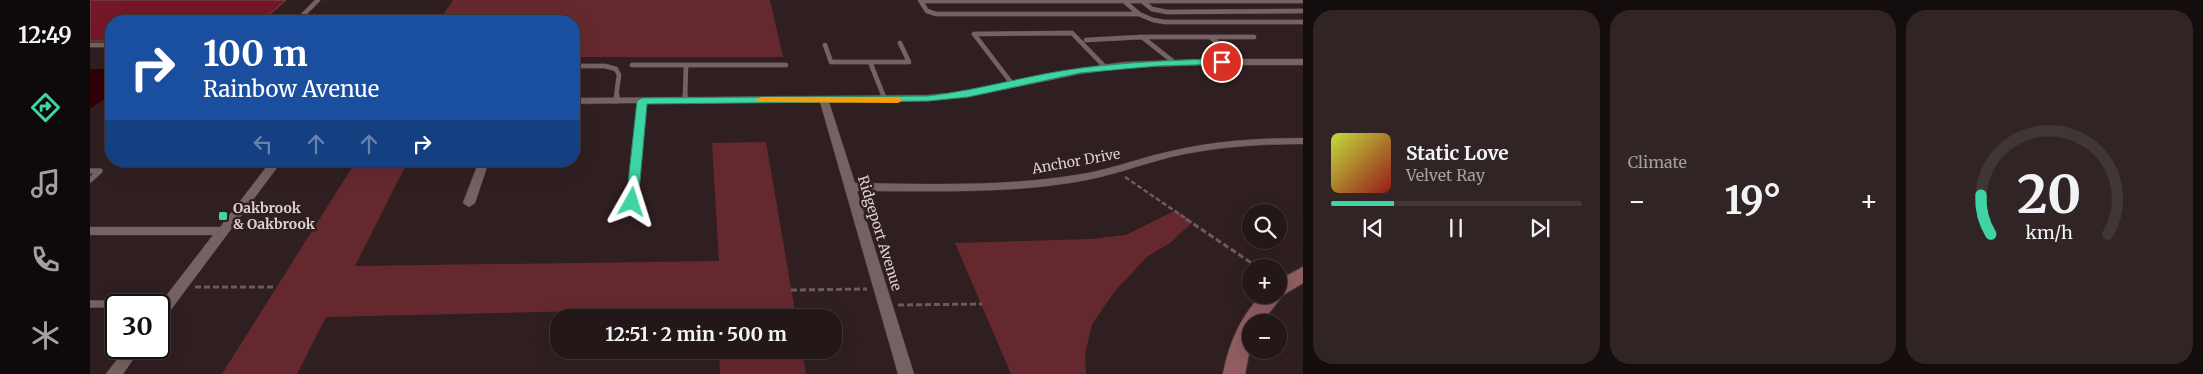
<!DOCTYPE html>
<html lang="en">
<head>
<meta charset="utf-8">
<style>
  body { margin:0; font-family:Merriweather,serif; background:#302425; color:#f1f3f6; height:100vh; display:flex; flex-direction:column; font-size:19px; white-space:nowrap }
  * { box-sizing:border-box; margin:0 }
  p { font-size:16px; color:#a39fa2 }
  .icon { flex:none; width:28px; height:28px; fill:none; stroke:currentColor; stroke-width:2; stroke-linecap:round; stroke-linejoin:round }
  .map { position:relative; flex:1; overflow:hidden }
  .drawer { display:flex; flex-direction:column; gap:10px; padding:10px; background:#140d0d; width:900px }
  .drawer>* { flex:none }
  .banner { position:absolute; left:15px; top:15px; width:475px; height:152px; border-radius:20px; box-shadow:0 5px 20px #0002,0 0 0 1px #413637; background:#1a4fa0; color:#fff; overflow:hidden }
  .tools { position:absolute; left:1152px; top:204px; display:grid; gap:10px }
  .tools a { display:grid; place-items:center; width:45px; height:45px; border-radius:50%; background:#241718; box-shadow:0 5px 20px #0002,0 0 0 1px #413637; font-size:25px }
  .speed { position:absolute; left:15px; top:294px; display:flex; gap:10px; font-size:25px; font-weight:700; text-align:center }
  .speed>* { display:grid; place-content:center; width:65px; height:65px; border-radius:50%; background:#241718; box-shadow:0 5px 20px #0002,0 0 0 1px #413637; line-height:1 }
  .speed .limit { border:2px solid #111; border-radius:8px; background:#fff; color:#111 }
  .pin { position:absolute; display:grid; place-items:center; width:42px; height:42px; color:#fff; margin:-21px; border:2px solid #fff; border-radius:50%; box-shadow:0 1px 5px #0007 }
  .me { position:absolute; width:55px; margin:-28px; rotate:6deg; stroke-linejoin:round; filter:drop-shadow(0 0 4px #0008) }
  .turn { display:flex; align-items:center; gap:18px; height:105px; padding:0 15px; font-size:22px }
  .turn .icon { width:65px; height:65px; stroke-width:2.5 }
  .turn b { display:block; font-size:35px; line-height:42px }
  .lanes { display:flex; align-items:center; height:48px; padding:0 15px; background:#0003; justify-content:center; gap:25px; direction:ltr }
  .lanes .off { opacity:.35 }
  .big { font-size:38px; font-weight:700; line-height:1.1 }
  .drawer .tile { flex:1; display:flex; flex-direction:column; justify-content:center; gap:8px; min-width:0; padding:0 18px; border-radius:20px; background:#302425 }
  .drawer .dial { align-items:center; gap:0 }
  .dial svg { height:130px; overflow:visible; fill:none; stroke:#413637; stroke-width:7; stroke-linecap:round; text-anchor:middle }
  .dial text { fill:#f1f3f6; stroke:none }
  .song { display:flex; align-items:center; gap:15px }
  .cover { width:60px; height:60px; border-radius:8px; background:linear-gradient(135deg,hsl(70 70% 55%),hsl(0 70% 35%)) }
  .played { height:5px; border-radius:2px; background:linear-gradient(90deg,#3ed4a3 25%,#413637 25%) }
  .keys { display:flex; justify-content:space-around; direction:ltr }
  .heat { display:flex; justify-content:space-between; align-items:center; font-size:28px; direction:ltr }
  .drawer .tiles { flex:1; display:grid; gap:10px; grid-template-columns:repeat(3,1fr) }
  .trip { position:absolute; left:460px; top:309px; width:292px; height:50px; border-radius:20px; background:#241718; box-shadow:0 5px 20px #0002,0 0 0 1px #413637; font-weight:700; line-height:50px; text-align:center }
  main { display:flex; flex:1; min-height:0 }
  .tab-bar { display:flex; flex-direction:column; width:90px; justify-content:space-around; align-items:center; background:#0e090a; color:#a39fa2 }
  .tab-bar .icon { width:35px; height:35px }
  .tab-bar .on { color:#3ed4a3 }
  .tab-bar b { font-size:22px; color:#f1f3f6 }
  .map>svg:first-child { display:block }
  .green { fill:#66282f }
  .water { fill:#300109 }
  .building { fill:#751728; stroke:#685455 }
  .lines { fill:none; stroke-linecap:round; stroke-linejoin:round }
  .lane-far2-casing { stroke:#4a3c3d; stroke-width:5 }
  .lane-far1-casing { stroke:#4a3c3d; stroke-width:6 }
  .lane-casing { stroke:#4a3c3d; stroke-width:8 }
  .street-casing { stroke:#4a3c3d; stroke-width:1 }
  .secondary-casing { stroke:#4a3c3d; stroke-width:2 }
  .path-far1 { stroke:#6a5b5c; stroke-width:2.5; stroke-dasharray:5 2.5; stroke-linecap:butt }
  .path { stroke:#6a5b5c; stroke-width:3; stroke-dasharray:6 3; stroke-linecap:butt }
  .lane-far2 { stroke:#766262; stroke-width:4.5 }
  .lane-far1 { stroke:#766262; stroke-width:5 }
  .lane { stroke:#766262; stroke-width:7 }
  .street { fill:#766262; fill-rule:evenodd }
  .secondary { fill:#915d61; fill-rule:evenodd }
  .route { fill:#3ed4a3; stroke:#288a6a }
  .slow { fill:#f59e0b }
  .poi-dot { fill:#3ed4a3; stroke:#301f20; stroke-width:2 }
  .labels { text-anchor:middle; stroke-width:5; stroke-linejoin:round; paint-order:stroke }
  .street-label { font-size:14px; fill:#dcd0d0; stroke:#301f20 }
  .poi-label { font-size:14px; font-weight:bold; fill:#dcd0d0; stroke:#301f20; text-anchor:start }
</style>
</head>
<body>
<main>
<nav class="tab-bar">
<b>12:49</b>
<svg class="icon on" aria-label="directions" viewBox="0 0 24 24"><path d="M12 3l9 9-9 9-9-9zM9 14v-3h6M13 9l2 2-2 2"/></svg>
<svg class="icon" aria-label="music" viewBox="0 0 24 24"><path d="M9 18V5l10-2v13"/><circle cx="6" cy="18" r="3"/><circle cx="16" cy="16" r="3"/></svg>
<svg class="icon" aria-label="phone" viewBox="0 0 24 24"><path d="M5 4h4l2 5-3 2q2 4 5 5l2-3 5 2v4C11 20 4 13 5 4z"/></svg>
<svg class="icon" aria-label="climate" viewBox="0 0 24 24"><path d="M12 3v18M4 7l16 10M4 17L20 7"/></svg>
</nav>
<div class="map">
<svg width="1213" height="374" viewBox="0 0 1213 374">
  <rect width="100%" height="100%" fill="#301f20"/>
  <path class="green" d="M 363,0 L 680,0 L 693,57 L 484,57 L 484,21 L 349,21 Z
    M 676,142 L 706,317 L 627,317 L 626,308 L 236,317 L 207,374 L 132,374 L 266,161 L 318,161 L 265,266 L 629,261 L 622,143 Z
    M 1086,210 L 1103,222 L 1080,243 L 1058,256 L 1025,291 L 1002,324 L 995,354 L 996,374 L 921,374 L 865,243 L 1001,239 L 1036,235 Z
    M 629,350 L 712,350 L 716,374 L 630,374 Z"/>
  <path class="water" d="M 0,69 L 21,69 L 21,94 L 0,109 Z"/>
  <path class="building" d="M 0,0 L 196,0 L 172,21 L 21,21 L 21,41 L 0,41 Z"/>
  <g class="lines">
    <defs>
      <path id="lane-far2" d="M 830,0 L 837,11 L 846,14 L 1049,14 L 1034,1
        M 831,1 L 1052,1 L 1062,9 L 1077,12 L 1213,11
        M 1052,1 L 1213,1
        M 1049,14 L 1063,20 L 1075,22 L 1213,22
        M 207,21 L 228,0
        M 996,40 L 1052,37
        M 0,45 L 21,45
        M 735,45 L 741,62 L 780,62
        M 1152,62 L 1120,37 L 1164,37
        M 1085,63 L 1052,37 L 1120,37
        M 542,65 L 596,65
        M 484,66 L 515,66 L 526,69 L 529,75 L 526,97
        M 923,85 L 884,34 L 982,33 L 1016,68
        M 595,97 L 596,65 L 696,65
        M 794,97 L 780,62 L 819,62 L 810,43"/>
      <path id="lane-far1" d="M 793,96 L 795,100
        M 526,101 L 527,96
        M 595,101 L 595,96
        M 0,171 L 10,171 L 0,180"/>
      <path id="lane" d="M 0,304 L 76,304"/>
      <path id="street" d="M 1113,59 L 1213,59 L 1213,65 L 1113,65 L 1034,68 L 990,74 L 878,97 L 838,101 L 739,102 L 765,183 C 838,184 912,187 985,175 C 1016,171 1046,159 1077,152 C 1122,141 1167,138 1213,138 L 1213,144 C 1169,144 1125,147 1081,157 C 1049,165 1019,177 986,182 C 914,194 840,191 767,191 L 824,374 L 808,374 L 730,102 L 557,103 L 548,202 L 542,206 L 536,202 L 547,103 L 484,104 L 484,98 L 838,95 L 878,91 L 990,68 L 1034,62 Z
        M 181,161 L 192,161 L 74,319 L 69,320 L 69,305 L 123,235 L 0,235 L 0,227 L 130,227 Z
        M 389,161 L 399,161 L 385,203 L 379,207 L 373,203 Z
        M 36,348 L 51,348 L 33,374 L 16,374 Z"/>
      <path id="secondary" d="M 1213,267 L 1213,283 L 1193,295 L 1172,322 L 1161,322 L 1161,343 L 1155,374 L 1133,374 C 1139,343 1150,318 1171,295 L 1189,295 L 1189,280 Z"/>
    </defs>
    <use href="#lane-far2" class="lane-far2-casing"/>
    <use href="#lane-far1" class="lane-far1-casing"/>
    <use href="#lane" class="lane-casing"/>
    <use href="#street" class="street-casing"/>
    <use href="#secondary" class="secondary-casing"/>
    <path class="path-far1" d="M 1035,177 L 1098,220"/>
    <path class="path" d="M 1096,219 L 1166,266
      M 105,287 L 186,287
      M 701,290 L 777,289
      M 808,305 L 892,304"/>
    <use href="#lane-far2" class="lane-far2"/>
    <use href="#lane-far1" class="lane-far1"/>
    <use href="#lane" class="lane"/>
    <use href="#street" class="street"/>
    <use href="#secondary" class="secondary"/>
  </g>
  <path class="route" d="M 1132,59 L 1135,60 L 1135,64 L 1067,66 L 990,73 L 878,97 L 838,101 L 557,104 L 548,202 L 542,206 L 536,202 L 547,101 L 552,98 L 838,96 C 891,90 941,74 992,68 C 1039,62 1085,60 1132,59 Z"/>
  <path class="slow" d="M 671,97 L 808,97 L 813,100 L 808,103 L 668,102 L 666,100 Z"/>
  <rect class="poi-dot" x="128" y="211" width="10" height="10" rx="2.5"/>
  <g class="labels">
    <g class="street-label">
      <text transform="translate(986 161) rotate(-10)" y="5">Anchor Drive</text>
      <text transform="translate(790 233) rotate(73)" y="5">Ridgeport Avenue</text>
    </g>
    <g class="poi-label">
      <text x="143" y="213">Oakbrook<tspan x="143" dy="16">&amp; Oakbrook</tspan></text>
    </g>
  </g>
</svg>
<div class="tools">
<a><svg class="icon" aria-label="search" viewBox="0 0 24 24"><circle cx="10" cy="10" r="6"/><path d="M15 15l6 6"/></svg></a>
<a>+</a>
<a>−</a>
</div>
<div class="speed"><div class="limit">30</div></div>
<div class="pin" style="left:1132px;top:62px;background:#d93025"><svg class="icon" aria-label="arrive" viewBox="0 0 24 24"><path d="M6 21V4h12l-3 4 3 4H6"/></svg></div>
<svg class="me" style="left:542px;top:202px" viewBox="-20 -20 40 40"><path d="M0-17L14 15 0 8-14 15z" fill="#3ed4a3" stroke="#fff" stroke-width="4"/></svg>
<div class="trip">12:51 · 2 min · 500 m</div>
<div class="banner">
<div class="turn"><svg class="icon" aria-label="right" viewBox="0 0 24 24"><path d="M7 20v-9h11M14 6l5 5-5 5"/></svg><div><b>100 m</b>Rainbow Avenue</div></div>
<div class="lanes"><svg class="icon off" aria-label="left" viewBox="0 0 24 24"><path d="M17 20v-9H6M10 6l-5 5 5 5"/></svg><svg class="icon off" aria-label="ahead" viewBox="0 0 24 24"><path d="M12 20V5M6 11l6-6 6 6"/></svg><svg class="icon off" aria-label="ahead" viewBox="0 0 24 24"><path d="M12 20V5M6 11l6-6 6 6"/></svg><svg class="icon" aria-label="right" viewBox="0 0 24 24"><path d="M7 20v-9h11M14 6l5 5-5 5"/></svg></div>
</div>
</div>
<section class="drawer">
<div class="tiles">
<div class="tile">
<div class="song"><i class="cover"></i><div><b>Static Love</b><p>Velvet Ray</p></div></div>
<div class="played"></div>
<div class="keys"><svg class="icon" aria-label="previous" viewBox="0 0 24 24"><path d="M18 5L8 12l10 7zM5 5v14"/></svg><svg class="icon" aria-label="pause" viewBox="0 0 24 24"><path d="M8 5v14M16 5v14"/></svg><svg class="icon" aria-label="next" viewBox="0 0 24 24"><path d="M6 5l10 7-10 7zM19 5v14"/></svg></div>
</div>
<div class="tile"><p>Climate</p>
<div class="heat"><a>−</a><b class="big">19°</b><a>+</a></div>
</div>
<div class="tile dial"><svg viewBox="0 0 100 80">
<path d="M14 69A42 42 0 1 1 86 69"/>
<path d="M14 69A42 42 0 0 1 8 45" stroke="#3ed4a3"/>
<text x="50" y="56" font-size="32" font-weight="700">20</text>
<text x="50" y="72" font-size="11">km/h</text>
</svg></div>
</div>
</section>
</main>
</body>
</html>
